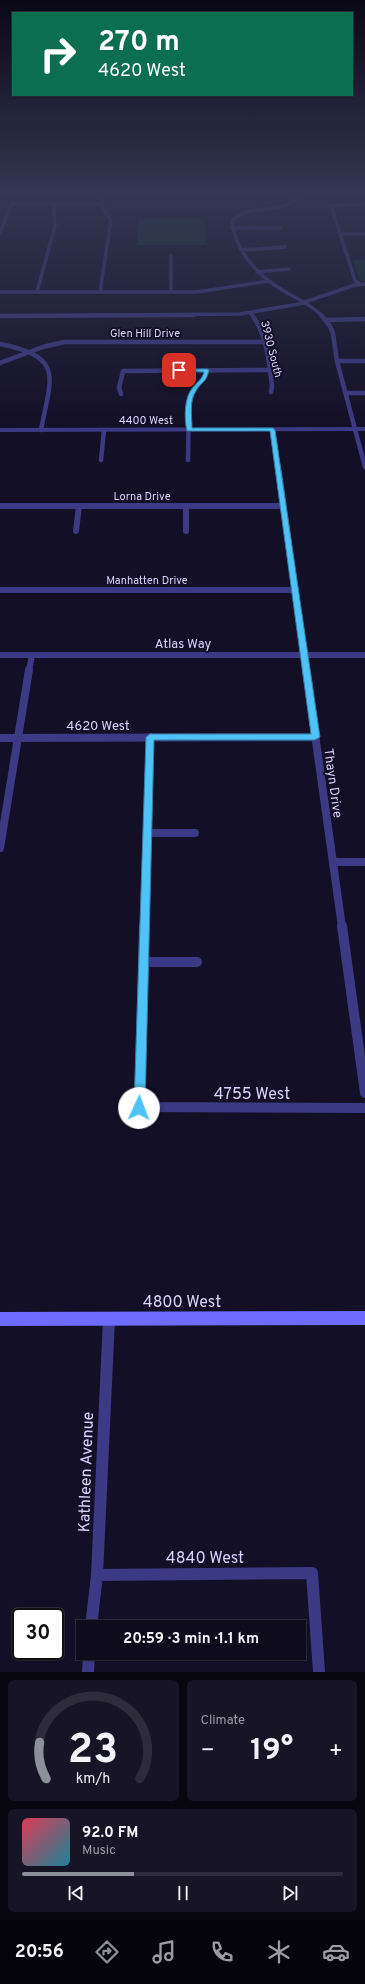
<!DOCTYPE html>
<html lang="en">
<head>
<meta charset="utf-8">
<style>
  body { margin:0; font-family:Overpass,sans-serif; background:#171425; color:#f1f3f6; height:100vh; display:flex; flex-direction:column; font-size:15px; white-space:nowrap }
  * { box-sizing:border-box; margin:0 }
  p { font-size:13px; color:#9b9ba3 }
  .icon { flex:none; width:22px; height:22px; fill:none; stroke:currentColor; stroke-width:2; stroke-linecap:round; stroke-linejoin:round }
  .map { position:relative; height:1672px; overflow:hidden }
  .panel { display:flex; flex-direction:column; gap:8px; padding:8px; background:#08060f; flex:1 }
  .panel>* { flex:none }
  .hud { position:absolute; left:12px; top:12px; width:341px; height:84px; border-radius:0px; box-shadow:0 1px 3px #0004,0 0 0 1px #2e2b3b; background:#0b6e4f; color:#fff; overflow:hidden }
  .speed { position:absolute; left:12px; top:1608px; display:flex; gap:8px; font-size:20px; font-weight:700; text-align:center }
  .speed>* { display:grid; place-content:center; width:52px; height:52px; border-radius:50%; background:#0e0b1c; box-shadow:0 1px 3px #0004,0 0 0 1px #2e2b3b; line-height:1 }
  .speed .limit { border:2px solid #111; border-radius:6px; background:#fff; color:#111 }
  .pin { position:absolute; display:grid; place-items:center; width:34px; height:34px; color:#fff; margin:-17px; border-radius:8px; box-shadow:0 2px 6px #0006 }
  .me { position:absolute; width:44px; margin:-22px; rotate:2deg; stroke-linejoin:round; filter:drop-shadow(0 0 3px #0008) }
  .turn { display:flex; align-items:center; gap:14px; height:84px; padding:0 20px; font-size:18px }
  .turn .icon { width:52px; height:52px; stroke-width:2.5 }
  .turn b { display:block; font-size:28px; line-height:34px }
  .big { font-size:30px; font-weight:700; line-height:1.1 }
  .panel .card { flex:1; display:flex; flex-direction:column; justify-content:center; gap:6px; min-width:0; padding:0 14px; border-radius:6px; background:#171425 }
  .panel .dial { align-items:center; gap:0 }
  .dial svg { height:104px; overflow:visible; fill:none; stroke:#2e2b3b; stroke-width:7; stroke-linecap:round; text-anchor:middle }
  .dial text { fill:#f1f3f6; stroke:none }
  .song { display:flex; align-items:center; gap:12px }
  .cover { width:48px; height:48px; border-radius:6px; background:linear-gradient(135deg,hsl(350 70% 55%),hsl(190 70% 35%)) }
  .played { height:4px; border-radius:2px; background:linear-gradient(90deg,#8c9099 35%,#2e2b3b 35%) }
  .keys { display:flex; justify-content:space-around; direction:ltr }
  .heat { display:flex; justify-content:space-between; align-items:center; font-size:22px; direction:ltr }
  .panel .tiles { flex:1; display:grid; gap:8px; grid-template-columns:1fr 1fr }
  .card:last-child { grid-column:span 2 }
  .trip { position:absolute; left:76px; top:1620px; width:230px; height:40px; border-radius:0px; background:#0e0b1c; box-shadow:0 1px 3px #0004,0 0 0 1px #2e2b3b; font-weight:700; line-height:40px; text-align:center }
  .menu { display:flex; height:64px; justify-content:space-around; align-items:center; background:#06040b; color:#9b9ba3 }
  .menu .icon { width:28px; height:28px }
  .menu .on { color:#8c9099 }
  .menu b { font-size:18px; color:#f1f3f6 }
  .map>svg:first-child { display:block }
  .green { fill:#12302f }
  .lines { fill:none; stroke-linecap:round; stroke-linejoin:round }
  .minor-far5 { stroke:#3d3a85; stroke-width:3.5 }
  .minor-far4 { stroke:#3d3a85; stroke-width:4.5 }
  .minor-far3 { stroke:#3d3a85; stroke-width:6 }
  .minor-far2 { stroke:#3d3a85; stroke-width:8 }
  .minor-far1 { stroke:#3d3a85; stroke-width:10 }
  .minor { stroke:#3d3a85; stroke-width:12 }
  .tertiary { fill:#3d3a85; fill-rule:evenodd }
  .secondary { fill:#6f6bff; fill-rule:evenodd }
  .route { fill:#4fc3f7; stroke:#337fa1 }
  .labels { text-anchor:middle; stroke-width:4; stroke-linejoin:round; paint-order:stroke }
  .far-street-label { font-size:11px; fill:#d9d4ff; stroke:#130f26 }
  .street-label { font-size:13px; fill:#d9d4ff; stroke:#130f26 }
  .near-street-label { font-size:16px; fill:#d9d4ff; stroke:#130f26 }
</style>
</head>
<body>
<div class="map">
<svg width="365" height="1672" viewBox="0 0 365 1672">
  <rect width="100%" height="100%" fill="#130f26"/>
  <path class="green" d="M 139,219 L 204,219 L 206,245 L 137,245 Z
    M 353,260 L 365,260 L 365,282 L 360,280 Z"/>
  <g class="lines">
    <path class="minor-far5" d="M 295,194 L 296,201 C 277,213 248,204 232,221 C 235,251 258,276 284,291 C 297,299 312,305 322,316
      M 232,228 L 280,228
      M 0,232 L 12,204 L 101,204
      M 340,234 L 365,234
      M 242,250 L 285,247
      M 171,256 L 171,292
      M 257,272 L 289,269
      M 359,284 L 355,280 L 331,206 L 365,204
      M 0,292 L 197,292 L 269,281
      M 37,292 L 55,226 L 54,212 L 56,204
      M 100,292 L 111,220 L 102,206 L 103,194
      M 251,313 L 253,316
      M 0,316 L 240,314 L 299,304 L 355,285 L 365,284"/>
    <path class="minor-far4" d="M 252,315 C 267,335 269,362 272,386 L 271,392
      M 321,315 L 330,326 L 333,334 L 337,361 L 365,467
      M 0,316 L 194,315
      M 326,320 L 365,319
      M 0,344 C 65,357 51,377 41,430
      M 337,361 L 365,361
      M 0,363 L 43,347 L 64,342 L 263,342
      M 346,393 L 365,393
      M 121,394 L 119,388 L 123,371 L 270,370
      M 273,430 L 279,472
      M 101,460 L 104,430
      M 188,460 L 189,401 C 192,388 204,382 207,370"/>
    <path class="minor-far3" d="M 279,471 L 306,671
      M 0,506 L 283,506
      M 186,506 L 186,531
      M 76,531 L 79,506
      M 0,590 L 295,590
      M 0,655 L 365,655
      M 29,671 L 32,655"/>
    <path class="minor-far2" d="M 306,670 L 342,927
      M 0,738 L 315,737
      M 148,833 L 195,833
      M 0,848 L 29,670
      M 333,862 L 365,862
      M 144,927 L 150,737"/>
    <path class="minor-far1" d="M 144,926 L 139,1107 L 365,1108
      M 342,926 L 365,1093
      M 144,962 L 197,962"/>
    <path class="minor" d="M 97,1575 L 312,1573 L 319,1672
      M 91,1627 L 97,1575 L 109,1319
      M 88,1672 L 89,1653"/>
    <path class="tertiary" d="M 365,427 L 365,431 L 0,432 L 0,428 Z"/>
    <path class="secondary" d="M 365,1311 L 365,1325 L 0,1326 L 0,1312 Z"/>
  </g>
  <linearGradient id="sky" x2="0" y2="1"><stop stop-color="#0a0815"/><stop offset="0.45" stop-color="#333752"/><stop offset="1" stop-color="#333752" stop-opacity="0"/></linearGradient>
  <rect width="365" height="428" fill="url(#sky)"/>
  <path class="route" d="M 179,369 L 207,369 L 209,370 C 206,384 201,381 196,391 C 189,401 192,416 192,428 L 273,428 L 275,430 L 320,737 L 315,740 L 154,740 L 145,1108 L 143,1111 L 139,1113 L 135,1111 L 134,1108 L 146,737 L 150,734 L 311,734 L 270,431 L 187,431 C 184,419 184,397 193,387 C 198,381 202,380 204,372 L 177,371 Z"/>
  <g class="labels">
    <g class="far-street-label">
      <text x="145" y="337">Glen Hill Drive</text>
      <text transform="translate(272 349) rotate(76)" y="4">3930 South</text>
      <text x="146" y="424">4400 West</text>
      <text x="142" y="500">Lorna Drive</text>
      <text x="147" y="584">Manhatten Drive</text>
    </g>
    <g class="street-label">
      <text x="183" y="648">Atlas Way</text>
      <text x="98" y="730">4620 West</text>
      <text transform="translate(334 783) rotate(82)" y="5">Thayn Drive</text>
    </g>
    <g class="near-street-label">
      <text x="252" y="1099">4755 West</text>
      <text x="182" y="1307">4800 West</text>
      <text transform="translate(85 1472) rotate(-88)" y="6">Kathleen Avenue</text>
      <text x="205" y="1563">4840 West</text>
    </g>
  </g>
</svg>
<div class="speed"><div class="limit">30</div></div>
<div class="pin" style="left:179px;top:370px;background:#d93025"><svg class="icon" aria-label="arrive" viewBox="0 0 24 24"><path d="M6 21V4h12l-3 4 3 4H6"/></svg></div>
<svg class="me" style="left:139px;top:1108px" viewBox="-20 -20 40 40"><circle r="19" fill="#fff"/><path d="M0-13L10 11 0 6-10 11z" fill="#4fc3f7"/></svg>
<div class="trip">20:59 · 3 min · 1.1 km</div>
<div class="hud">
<div class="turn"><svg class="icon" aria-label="right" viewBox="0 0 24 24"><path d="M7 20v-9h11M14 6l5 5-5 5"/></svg><div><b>270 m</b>4620 West</div></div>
</div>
</div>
<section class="panel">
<div class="tiles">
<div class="card dial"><svg viewBox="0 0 100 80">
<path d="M14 69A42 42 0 1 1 86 69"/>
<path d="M14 69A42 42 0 0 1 9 41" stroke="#8c9099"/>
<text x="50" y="56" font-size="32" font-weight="700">23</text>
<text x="50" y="72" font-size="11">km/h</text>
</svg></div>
<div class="card"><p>Climate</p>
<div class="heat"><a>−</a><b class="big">19°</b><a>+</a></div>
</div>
<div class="card">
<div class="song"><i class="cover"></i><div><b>92.0 FM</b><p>Music</p></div></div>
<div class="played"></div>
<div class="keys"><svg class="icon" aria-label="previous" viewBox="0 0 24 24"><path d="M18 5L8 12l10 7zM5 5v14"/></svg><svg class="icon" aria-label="pause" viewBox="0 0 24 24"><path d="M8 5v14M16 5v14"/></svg><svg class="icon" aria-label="next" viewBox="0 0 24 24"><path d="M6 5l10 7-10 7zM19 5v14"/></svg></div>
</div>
</div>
</section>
<nav class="menu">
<b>20:56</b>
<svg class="icon on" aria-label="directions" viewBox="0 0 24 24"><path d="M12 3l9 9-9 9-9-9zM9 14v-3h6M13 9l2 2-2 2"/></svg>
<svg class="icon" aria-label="music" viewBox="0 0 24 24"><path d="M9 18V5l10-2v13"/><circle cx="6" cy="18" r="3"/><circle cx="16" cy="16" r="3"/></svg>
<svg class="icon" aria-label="phone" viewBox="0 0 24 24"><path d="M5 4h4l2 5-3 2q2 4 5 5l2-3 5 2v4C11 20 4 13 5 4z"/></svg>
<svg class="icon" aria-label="climate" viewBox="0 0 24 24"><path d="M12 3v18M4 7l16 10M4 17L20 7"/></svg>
<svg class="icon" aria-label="car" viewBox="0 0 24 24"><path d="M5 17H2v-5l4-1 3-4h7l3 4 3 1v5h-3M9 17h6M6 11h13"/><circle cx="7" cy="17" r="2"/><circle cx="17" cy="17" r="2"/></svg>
</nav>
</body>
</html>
